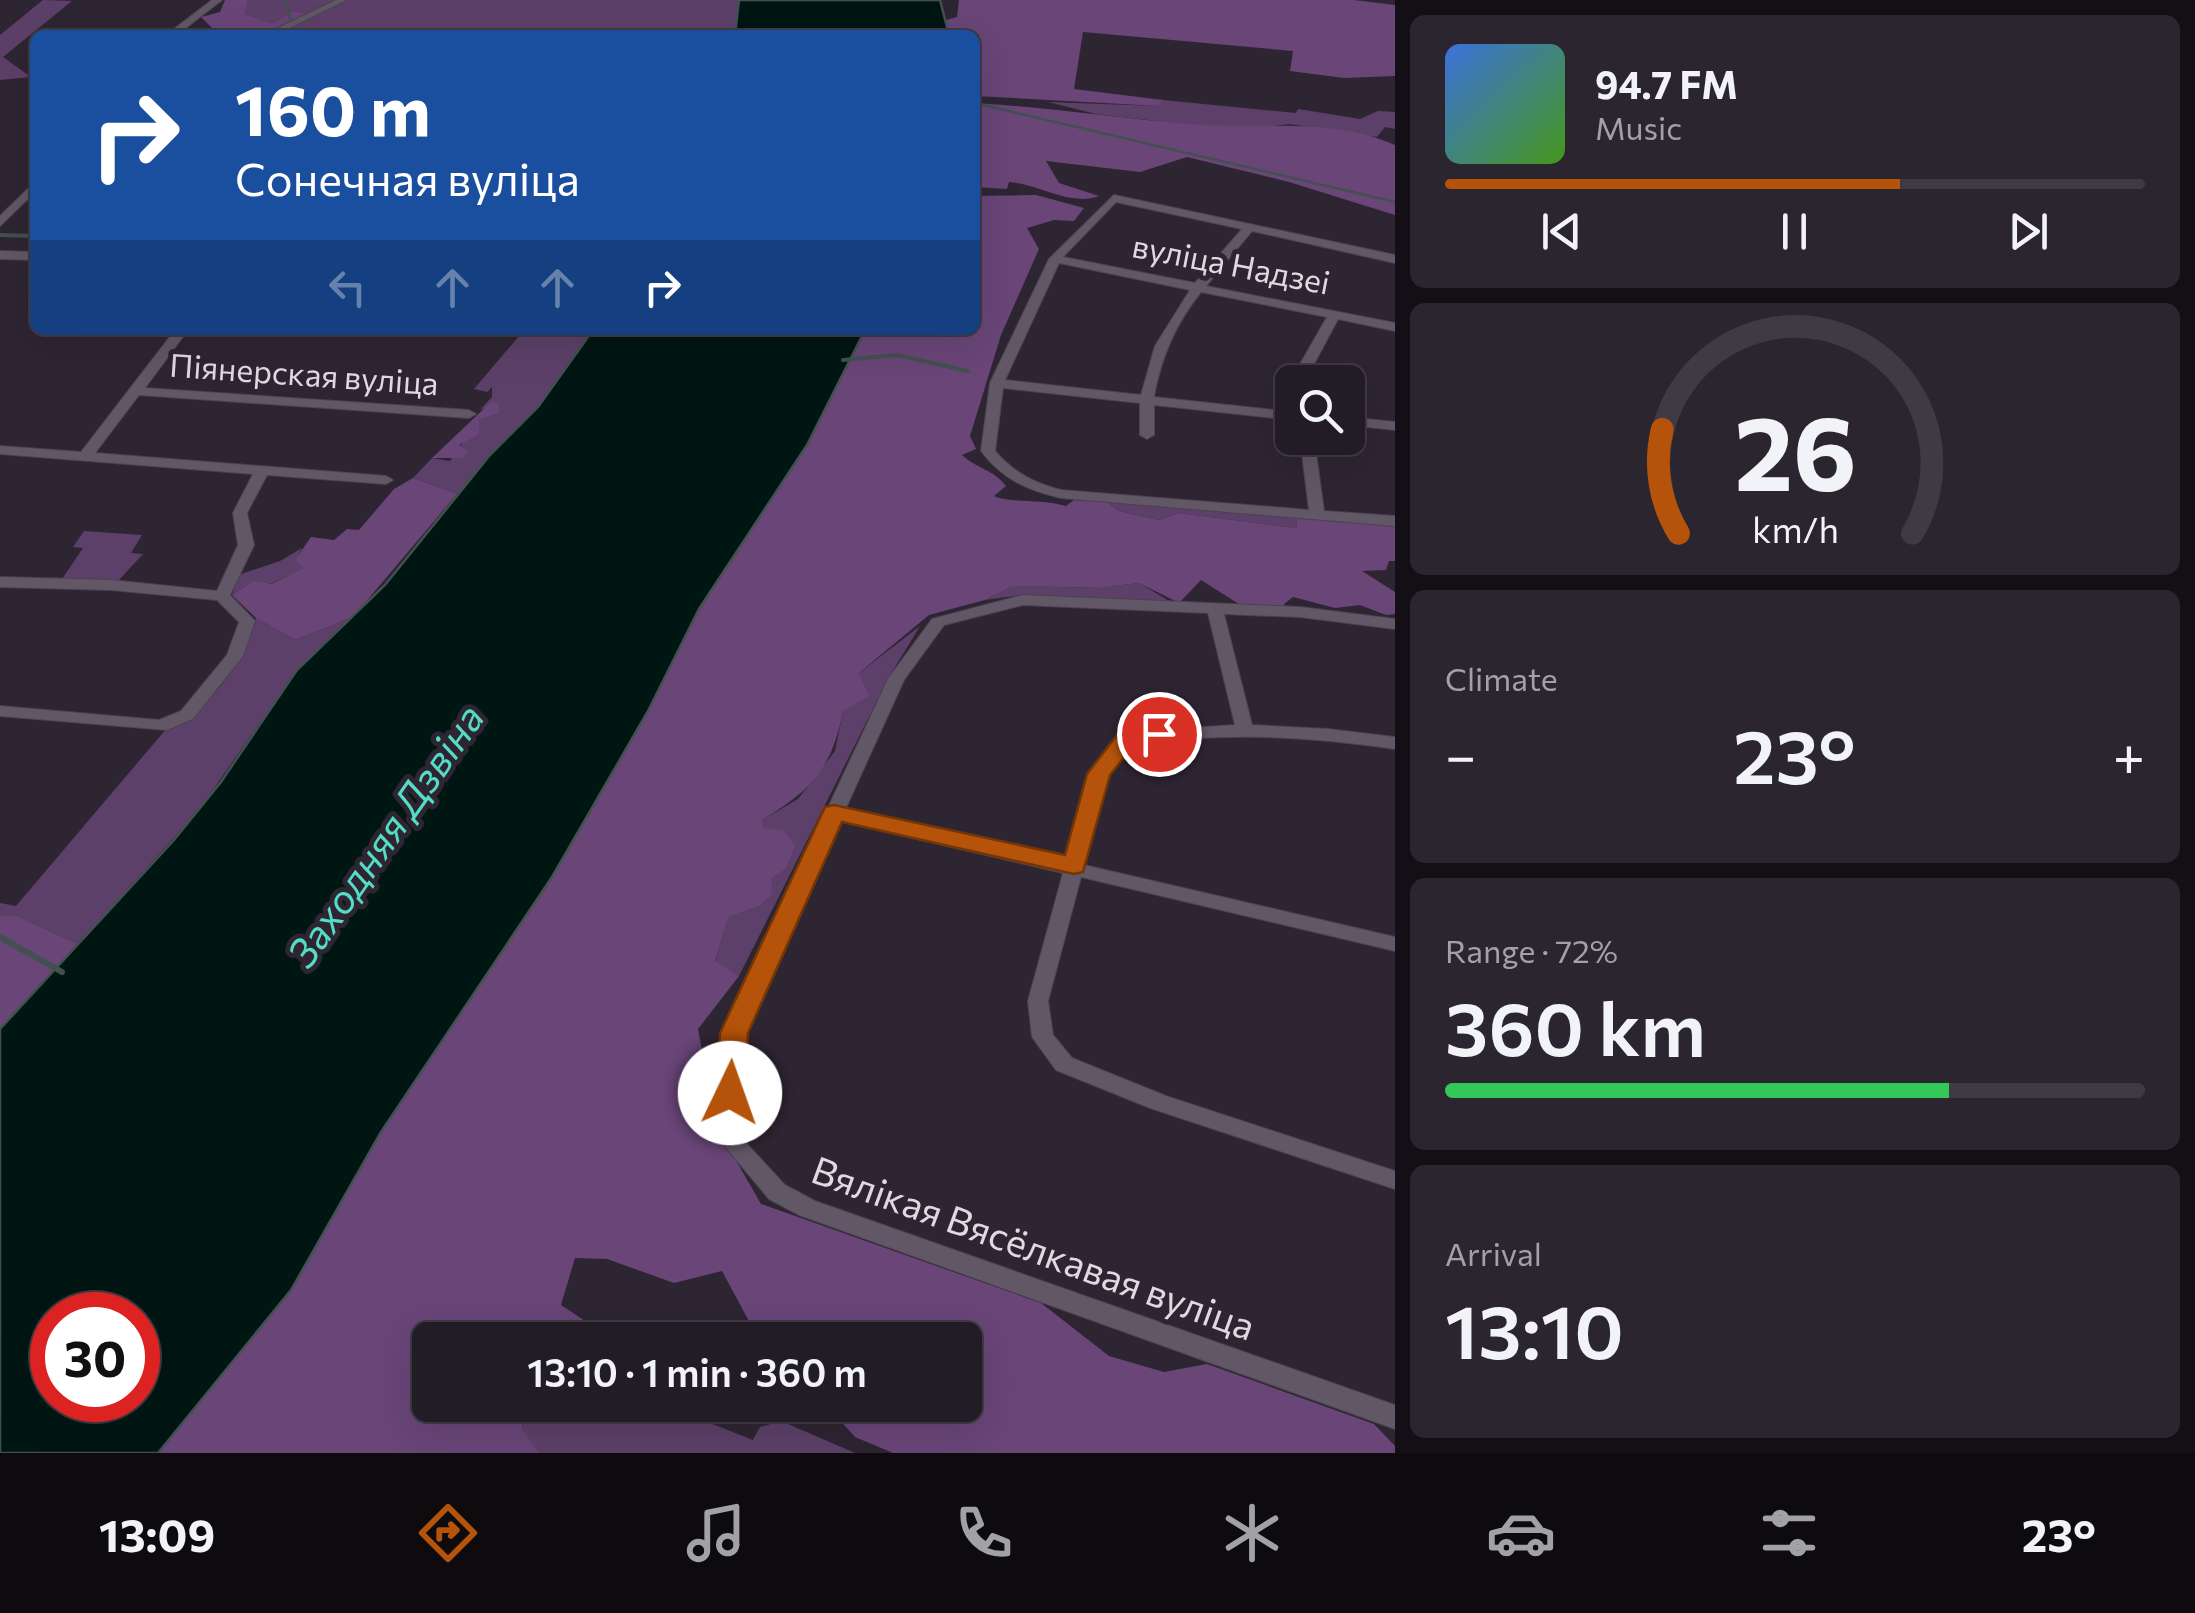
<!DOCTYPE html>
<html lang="en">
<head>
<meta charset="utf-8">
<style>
  body { margin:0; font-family:Commissioner,sans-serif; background:#2a252e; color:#f1f3f6; height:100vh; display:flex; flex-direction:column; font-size:38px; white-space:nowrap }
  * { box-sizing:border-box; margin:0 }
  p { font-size:32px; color:#a2a1a7 }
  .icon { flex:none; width:55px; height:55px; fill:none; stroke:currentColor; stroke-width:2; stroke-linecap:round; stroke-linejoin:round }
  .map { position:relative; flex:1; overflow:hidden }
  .side { display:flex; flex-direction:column; gap:15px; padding:15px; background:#130f15; width:800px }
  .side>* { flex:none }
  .guide { position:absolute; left:30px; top:30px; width:950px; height:305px; border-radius:15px; box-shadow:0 10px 40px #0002,0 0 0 2px #3f3a43; background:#1a4fa0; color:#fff; overflow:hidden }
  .controls { position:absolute; left:1275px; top:365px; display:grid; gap:20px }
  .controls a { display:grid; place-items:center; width:90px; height:90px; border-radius:15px; background:#221c26; box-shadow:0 10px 40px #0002,0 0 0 2px #3f3a43; font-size:50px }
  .speed { position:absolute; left:30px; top:1292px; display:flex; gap:20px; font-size:50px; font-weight:700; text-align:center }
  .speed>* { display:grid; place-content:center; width:130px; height:130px; border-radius:50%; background:#221c26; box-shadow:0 10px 40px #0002,0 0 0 2px #3f3a43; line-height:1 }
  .speed .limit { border:15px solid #d22; background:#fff; color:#111 }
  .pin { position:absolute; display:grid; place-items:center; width:85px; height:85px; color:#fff; margin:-42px; border:5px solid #fff; border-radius:50%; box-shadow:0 2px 10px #0007 }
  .me { position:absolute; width:110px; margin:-55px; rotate:3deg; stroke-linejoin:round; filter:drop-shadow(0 0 8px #0008) }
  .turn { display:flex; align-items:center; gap:35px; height:210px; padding:0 40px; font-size:45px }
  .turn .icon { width:130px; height:130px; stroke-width:2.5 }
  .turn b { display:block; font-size:70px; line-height:85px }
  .lanes { display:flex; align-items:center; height:95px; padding:0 40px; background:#0003; justify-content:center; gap:50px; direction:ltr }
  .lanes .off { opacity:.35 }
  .big { font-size:75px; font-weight:600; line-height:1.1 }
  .side .card { flex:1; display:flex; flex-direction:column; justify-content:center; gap:15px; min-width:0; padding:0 35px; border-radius:15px; background:#2a252e }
  .side .dial { align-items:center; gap:0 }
  .dial svg { height:260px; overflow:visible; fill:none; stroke:#3f3a43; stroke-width:7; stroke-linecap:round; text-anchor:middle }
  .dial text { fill:#f1f3f6; stroke:none }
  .song { display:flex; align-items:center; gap:30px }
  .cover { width:120px; height:120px; border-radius:15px; background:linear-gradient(135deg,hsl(220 70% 55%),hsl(100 70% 35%)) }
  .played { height:10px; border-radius:5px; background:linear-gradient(90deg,#b45309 65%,#3f3a43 65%) }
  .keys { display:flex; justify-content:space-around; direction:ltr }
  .heat { display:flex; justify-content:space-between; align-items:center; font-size:55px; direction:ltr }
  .charge { height:15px; border-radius:8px; background:linear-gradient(90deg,#34c759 72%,#3f3a43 0) }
  .trip { position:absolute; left:412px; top:1322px; width:570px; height:100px; border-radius:15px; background:#221c26; box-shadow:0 10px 40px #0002,0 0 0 2px #3f3a43; font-weight:600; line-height:100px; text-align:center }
  .menu { display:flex; height:160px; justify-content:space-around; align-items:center; background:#0e0b0f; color:#a2a1a7 }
  .menu .icon { width:70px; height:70px }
  .menu .active { color:#b45309 }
  .menu b { font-size:45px; color:#f1f3f6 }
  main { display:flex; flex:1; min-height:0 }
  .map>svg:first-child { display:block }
  .green { fill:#5d4069 }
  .forest { fill:#694578 }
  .water { fill:#001612; stroke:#435050; stroke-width:2.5; fill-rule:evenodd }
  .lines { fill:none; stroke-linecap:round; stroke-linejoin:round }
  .stream-far2 { stroke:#435050; stroke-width:2.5 }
  .stream-far1 { stroke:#435050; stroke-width:4 }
  .stream { stroke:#435050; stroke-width:6 }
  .street-casing { stroke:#4a434e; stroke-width:2 }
  .street { fill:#625767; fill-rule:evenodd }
  .route { fill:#b45309; stroke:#753606; stroke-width:2.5 }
  .labels { text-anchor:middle; stroke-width:10; stroke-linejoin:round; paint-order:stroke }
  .far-street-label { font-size:32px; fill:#dfd9e2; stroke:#2e2532 }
  .street-label { font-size:38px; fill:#dfd9e2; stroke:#2e2532 }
  .water-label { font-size:40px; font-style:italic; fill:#54dcc6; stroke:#2e2532 }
</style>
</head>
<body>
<main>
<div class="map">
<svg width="1395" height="1453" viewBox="0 0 1395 1453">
  <rect width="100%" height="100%" fill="#2e2532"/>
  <path class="green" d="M 43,0 L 72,1 L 3,57 L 31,77 L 0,80 L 0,35 Z
    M 248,0 L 338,0 L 308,14 L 294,11 L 273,23 L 243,14 Z
    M 346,0 L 739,0 L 735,35 L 273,35 Z
    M 1163,100 L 1296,113 L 1298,109 L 1360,119 L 1378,111 L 1395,112 L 1395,129 L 1385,127 L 1377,137 L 1289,124 L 1252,129 L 1183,124 L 1096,114 L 1048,102 L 1157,106 Z
    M 524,330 L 593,330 L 538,407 L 457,494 L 413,478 L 432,458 L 450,461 L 479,419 L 498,403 L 480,410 L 492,397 L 492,387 L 487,392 L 474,389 Z
    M 1107,502 L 1297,518 L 1296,528 L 1179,513 L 1159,520 L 1119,511 Z
    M 84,531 L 142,535 L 131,553 L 143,554 L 117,582 L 60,582 L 83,548 L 73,547 Z
    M 302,548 L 296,560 L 305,568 L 270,584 L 254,580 L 232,595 L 238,575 L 280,561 Z
    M 1139,583 L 1171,602 L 1021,595 L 985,600 L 1013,586 L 1100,588 Z
    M 353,617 L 297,670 L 198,811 L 78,944 L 17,916 L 0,916 L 0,903 L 16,906 L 167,728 C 212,711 242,661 256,618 L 295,640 Z
    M 920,626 L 889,677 L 739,976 L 715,962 L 729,915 L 760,906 L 771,879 L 782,870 L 762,820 L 798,799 L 835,751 L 843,711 L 859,673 Z
    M 524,1405 L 664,1405 L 753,1440 L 760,1427 L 781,1421 L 855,1453 L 540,1453 L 522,1430 Z"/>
  <path class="forest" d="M 225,0 L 248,0 L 244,14 L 273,23 L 294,11 L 308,14 L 264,35 L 219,35 L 201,17 L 220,12 Z
    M 959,0 L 1354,0 L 1395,5 L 1395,76 L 1344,78 L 1290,71 L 1293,51 L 1083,32 L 1074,89 L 1163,100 L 1158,106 L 975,96 L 975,35 L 949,35 L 946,20 L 957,17 Z
    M 975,103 C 1047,107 1118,118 1190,124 C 1257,130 1331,116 1395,145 L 1395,215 L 1289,182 L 1187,157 L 1140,172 L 1046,161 L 1059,183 L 1099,196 C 1071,207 1039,184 1009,182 L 1007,189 L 975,187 Z
    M 1036,195 L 1084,208 L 1074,221 L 1054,220 L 1027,228 L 1039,249 L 1001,335 L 970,436 L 976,449 L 962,455 C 977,469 993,469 1006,486 L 994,496 C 1009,503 1041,499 1066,506 L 1074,500 L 1107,502 L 1119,511 L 1159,520 L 1179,513 L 1296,528 L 1297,518 L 1395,525 L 1395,561 L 1389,561 L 1386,570 L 1362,571 L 1395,592 L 1395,614 L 1386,615 L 1360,605 L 1335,608 L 1293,597 L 1284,604 L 1288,610 L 1242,606 L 1201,580 L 1179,603 L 1139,583 L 1100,588 L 1013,586 L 985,600 L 929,615 L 859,673 L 869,696 L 843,711 C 832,768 812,790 762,820 L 765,828 L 783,830 L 795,846 L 786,868 L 771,879 L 772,893 L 760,906 L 729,916 L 715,961 L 739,976 L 698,1029 L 717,1127 L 761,1204 L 1041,1303 L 1109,1356 L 1164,1372 L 1207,1364 L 1374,1424 L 1395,1446 L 1395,1453 L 893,1453 L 855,1437 L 826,1405 L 965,1405 L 965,1340 L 782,1340 L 751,1325 L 722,1271 L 674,1283 L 607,1259 L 575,1258 L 561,1305 L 594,1327 L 582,1340 L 430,1340 L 430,1405 L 524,1405 L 522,1429 L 540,1453 L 158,1453 L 291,1290 L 381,1132 L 552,877 L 648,711 L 699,609 L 807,445 L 865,330 L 975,330 L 975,196 Z
    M 491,402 L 498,403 L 499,413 L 479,419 L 479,434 L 459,445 L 467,451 L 463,458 L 432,458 Z
    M 413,478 L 457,494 L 353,617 L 295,640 L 256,618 L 232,595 L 254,580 L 271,584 L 304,568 L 295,560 L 311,537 L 334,540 L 347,529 L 359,530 L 394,489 Z
    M 0,916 L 17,916 L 78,944 L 0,1029 Z"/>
  <path class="water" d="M 739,0 L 940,0 L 949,35 L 735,35 Z
    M 593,330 L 865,330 L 807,445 L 699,609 L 648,711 L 552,877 L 381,1132 L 291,1290 L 158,1453 L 0,1453 L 0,1029 L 174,840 L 221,782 L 297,670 L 385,585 L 490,455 L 538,407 ZM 52,1315 L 138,1315 L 138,1400 L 52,1400 Z"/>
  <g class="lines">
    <path class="stream-far2" d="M 286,0 L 290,19
      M 291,25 L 293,35
      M 975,103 L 1395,202"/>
    <path class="stream-far1" d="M 0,235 L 35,236
      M 843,360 L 897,355 L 968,371"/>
    <path class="stream" d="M 0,937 L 62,972"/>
    <defs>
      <path id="street" d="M 212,0 L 222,0 L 177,35 L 166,35 Z
        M 336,0 L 347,0 L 275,35 L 263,35 Z
        M 35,182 L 35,192 L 0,226 L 0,216 Z
        M 1114,195 L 1395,255 L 1395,263 L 1252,231 L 1206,286 L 1395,323 L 1395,331 L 1338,319 L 1313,366 L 1313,382 L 1300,382 L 1299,366 L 1327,317 L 1201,292 C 1176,323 1161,357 1154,397 L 1292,412 L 1292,420 L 1154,405 L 1154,435 L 1147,439 L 1140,435 L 1140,403 L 1003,388 L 995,451 C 1013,472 1034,483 1061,490 L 1309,510 L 1300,438 L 1314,438 L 1324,511 L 1395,516 L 1395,526 L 1061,498 C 1027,490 1002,479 981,451 L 990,383 L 1049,259 ZM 1116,202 L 1242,229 L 1195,283 L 1063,257 ZM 1059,263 L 1190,290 L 1155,346 L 1141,395 L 1005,380 Z
        M 0,251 L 35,252 L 35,260 L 0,259 Z
        M 175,330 L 188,330 L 145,388 L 469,410 L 476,414 L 469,418 L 139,395 L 95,453 L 386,476 L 393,480 L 386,484 L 267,475 L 247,513 L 254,545 L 230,595 L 255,621 L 243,656 L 193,719 L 167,730 L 0,716 L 0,706 L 159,720 L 181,711 L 227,655 L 239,622 L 217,600 L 111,590 L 0,587 L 0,577 L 111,580 L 217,591 L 238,545 L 233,513 L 253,474 L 0,454 L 0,446 L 81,452 Z
        M 1348,417 L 1395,422 L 1395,430 L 1348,425 Z
        M 1023,595 L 1300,607 L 1395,619 L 1395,629 L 1300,617 L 1224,614 L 1252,725 L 1328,729 L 1395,737 L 1395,749 C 1306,736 1219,731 1131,746 L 1108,775 L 1084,865 L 1395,937 L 1395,951 L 1081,877 L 1048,1001 L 1053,1035 L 1072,1058 L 1166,1096 L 1395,1171 L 1395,1189 L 1150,1108 L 1056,1070 L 1032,1037 L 1028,1001 L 1063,873 L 841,821 L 745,1033 L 740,1122 L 748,1145 L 785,1185 L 815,1201 L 1395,1405 L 1395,1429 L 799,1215 L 769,1199 L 727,1149 L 718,1122 L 723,1033 L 888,679 L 932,619 ZM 1023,605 L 1208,613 L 1235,725 L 1159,730 L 1119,737 L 1090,774 L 1066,861 L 845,810 L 904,680 L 944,625 Z"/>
    </defs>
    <use href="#street" class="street-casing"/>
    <use href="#street" class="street"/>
  </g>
  <path class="route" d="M 1159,727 L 1171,734 L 1167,739 L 1133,746 L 1110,775 L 1083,872 L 1074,874 L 842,822 L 748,1033 L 745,1093 L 741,1101 L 720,1101 L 716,1093 L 720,1033 L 825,807 L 834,805 L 1065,855 L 1087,774 L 1117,735 Z"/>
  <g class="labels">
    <g class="far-street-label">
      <text transform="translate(1231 265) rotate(11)" y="11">вуліца Надзеі</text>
      <text transform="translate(304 375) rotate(4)" y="11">Піянерская вуліца</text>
    </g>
    <g class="street-label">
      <text transform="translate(1033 1249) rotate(20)" y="13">Вялікая Вясёлкавая вуліца</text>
    </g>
    <g class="water-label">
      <text transform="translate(386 836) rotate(-55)" y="14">Заходняя Дзвіна</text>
    </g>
  </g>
</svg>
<div class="controls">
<a><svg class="icon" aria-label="search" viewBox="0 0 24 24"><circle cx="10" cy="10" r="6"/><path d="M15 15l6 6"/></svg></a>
</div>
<div class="speed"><div class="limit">30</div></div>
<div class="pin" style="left:1159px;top:734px;background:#d93025"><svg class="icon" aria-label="arrive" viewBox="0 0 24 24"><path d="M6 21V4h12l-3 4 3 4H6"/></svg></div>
<svg class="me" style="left:730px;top:1093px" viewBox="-20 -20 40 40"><circle r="19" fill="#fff"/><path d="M0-13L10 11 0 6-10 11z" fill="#b45309"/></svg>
<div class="trip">13:10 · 1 min · 360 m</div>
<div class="guide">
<div class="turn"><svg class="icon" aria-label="right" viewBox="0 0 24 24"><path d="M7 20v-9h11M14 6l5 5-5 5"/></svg><div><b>160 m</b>Сонечная вуліца</div></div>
<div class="lanes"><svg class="icon off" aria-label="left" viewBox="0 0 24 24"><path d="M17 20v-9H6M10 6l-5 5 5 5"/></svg><svg class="icon off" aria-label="ahead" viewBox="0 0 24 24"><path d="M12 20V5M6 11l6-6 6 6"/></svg><svg class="icon off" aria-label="ahead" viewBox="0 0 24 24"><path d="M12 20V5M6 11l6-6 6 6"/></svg><svg class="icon" aria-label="right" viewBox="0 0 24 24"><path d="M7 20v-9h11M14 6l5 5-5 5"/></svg></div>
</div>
</div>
<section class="side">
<div class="card">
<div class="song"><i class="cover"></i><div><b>94.7 FM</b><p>Music</p></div></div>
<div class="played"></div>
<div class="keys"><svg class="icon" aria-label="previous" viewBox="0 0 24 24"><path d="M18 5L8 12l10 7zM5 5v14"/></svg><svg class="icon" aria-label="pause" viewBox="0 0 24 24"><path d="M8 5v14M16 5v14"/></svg><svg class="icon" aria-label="next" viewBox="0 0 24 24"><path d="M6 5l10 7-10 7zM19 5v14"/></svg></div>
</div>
<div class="card dial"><svg viewBox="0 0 100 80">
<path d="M14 69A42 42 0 1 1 86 69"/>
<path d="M14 69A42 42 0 0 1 9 37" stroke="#b45309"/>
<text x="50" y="56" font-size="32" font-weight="700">26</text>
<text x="50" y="72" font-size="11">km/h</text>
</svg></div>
<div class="card"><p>Climate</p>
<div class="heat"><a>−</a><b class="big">23°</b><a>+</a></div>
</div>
<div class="card"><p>Range · 72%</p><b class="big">360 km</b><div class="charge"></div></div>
<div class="card"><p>Arrival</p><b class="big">13:10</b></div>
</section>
</main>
<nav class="menu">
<b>13:09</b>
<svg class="icon active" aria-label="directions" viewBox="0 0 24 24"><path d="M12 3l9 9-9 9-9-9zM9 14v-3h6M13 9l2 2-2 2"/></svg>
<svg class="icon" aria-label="music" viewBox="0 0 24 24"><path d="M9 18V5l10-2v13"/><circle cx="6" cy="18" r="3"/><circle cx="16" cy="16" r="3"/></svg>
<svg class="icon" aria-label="phone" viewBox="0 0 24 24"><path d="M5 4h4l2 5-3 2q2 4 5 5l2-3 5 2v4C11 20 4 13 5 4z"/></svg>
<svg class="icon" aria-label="climate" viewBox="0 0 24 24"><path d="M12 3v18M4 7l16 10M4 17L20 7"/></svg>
<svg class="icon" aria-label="car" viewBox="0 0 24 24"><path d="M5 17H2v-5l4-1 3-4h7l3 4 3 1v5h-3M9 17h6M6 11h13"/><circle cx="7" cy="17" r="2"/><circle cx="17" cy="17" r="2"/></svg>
<svg class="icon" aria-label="filters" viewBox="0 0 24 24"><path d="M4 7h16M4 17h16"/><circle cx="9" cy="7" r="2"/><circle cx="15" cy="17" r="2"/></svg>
<b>23°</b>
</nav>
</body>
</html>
